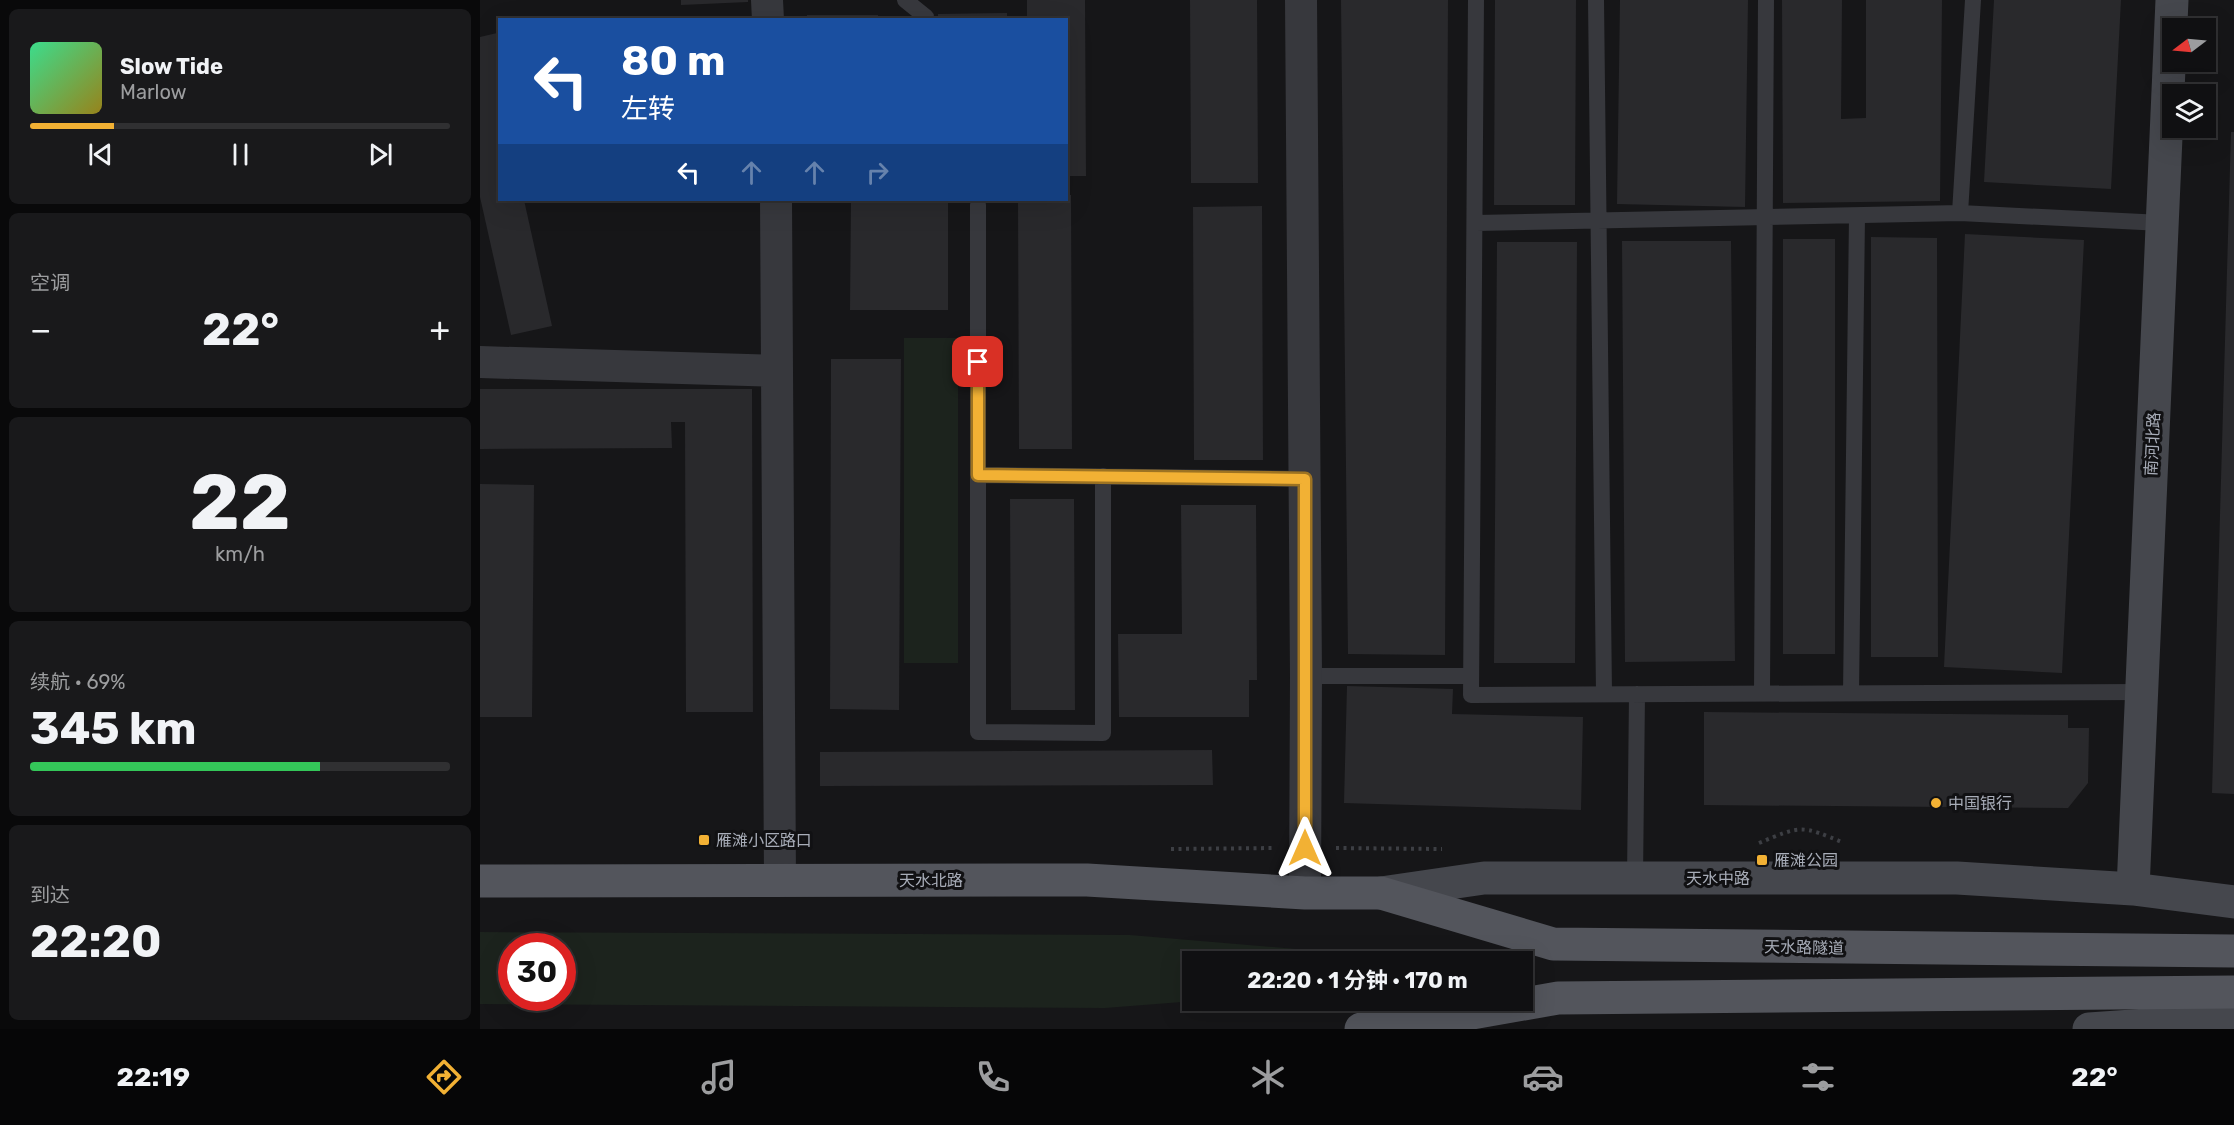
<!DOCTYPE html>
<html lang="zh">
<head>
<meta charset="utf-8">
<style>
  body { margin:0; font-family:Rubik,"Noto Sans SC",sans-serif; background:#19191b; color:#f1f3f6; height:100vh; display:flex; flex-direction:column; font-size:22px; white-space:nowrap }
  * { box-sizing:border-box; margin:0 }
  p { font-size:20px; color:#9c9d9f }
  .icon { flex:none; width:33px; height:33px; fill:none; stroke:currentColor; stroke-width:2; stroke-linecap:round; stroke-linejoin:round }
  .map { position:relative; flex:1; overflow:hidden }
  .sheet { display:flex; flex-direction:column; gap:9px; padding:9px; background:#09090a; width:480px }
  .sheet>* { flex:none }
  .guide { position:absolute; left:18px; top:18px; width:570px; height:183px; border-radius:0px; box-shadow:0 6px 24px #0002,0 0 0 2px #303032; background:#1a4fa0; color:#fff; overflow:hidden }
  .needle { width:39px; rotate:254deg }
  .tools { position:absolute; left:1682px; top:18px; display:grid; gap:12px }
  .tools a { display:grid; place-items:center; width:54px; height:54px; border-radius:0px; background:#101012; box-shadow:0 6px 24px #0002,0 0 0 2px #303032; font-size:30px }
  .speed { position:absolute; left:18px; top:933px; display:flex; gap:12px; font-size:30px; font-weight:700; text-align:center }
  .speed>* { display:grid; place-content:center; width:78px; height:78px; border-radius:50%; background:#101012; box-shadow:0 6px 24px #0002,0 0 0 2px #303032; line-height:1 }
  .speed .limit { border:9px solid #d22; background:#fff; color:#111 }
  .pin { position:absolute; display:grid; place-items:center; width:51px; height:51px; color:#fff; margin:-26px; border-radius:12px; box-shadow:0 3px 9px #0006 }
  .me { position:absolute; width:66px; margin:-33px; rotate:0deg; stroke-linejoin:round; filter:drop-shadow(0 0 4px #0008) }
  .turn { display:flex; align-items:center; gap:21px; height:126px; padding:0 24px; font-size:27px }
  .turn .icon { width:78px; height:78px; stroke-width:2.5 }
  .turn b { display:block; font-size:42px; line-height:51px }
  .lanes { display:flex; align-items:center; height:57px; padding:0 24px; background:#0003; justify-content:center; gap:30px; direction:ltr }
  .lanes .off { opacity:.35 }
  .big { font-size:45px; font-weight:700; line-height:1.1 }
  .sheet .tile { flex:1; display:flex; flex-direction:column; justify-content:center; gap:9px; min-width:0; padding:0 21px; border-radius:9px; background:#19191b }
  .sheet .dial { align-items:center; gap:0 }
  .dial b { font-size:78px; line-height:1 }
  .song { display:flex; align-items:center; gap:18px }
  .cover { width:72px; height:72px; border-radius:9px; background:linear-gradient(135deg,hsl(150 70% 55%),hsl(50 70% 35%)) }
  .played { height:6px; border-radius:3px; background:linear-gradient(90deg,#f2b134 20%,#303032 20%) }
  .keys { display:flex; justify-content:space-around; direction:ltr }
  .heat { display:flex; justify-content:space-between; align-items:center; font-size:33px; direction:ltr }
  .charge { height:9px; border-radius:4px; background:linear-gradient(90deg,#34c759 69%,#303032 0) }
  .trip { position:absolute; left:702px; top:951px; width:351px; height:60px; border-radius:0px; background:#101012; box-shadow:0 6px 24px #0002,0 0 0 2px #303032; font-weight:700; line-height:60px; text-align:center }
  .menu { display:flex; height:96px; justify-content:space-around; align-items:center; background:#060607; color:#9c9d9f }
  .menu .icon { width:42px; height:42px }
  .menu .on { color:#f2b134 }
  .menu b { font-size:27px; color:#f1f3f6 }
  main { display:flex; flex:1; min-height:0 }
  .map>svg:first-child { display:block }
  .green { fill:#1c231d; fill-rule:evenodd }
  .building { fill:#29292c }
  .lines { fill:none; stroke-linecap:round; stroke-linejoin:round }
  .path { stroke:#3d3f44; stroke-width:4; stroke-dasharray:3 4.5; stroke-linecap:butt }
  .lane { stroke:#37383d; stroke-width:16 }
  .street { stroke:#37383d; stroke-width:32 }
  .secondary { stroke:#45474d; stroke-width:33 }
  .primary { stroke:#53555c; stroke-width:33 }
  .route-casing { stroke:#9d7322; stroke-width:15 }
  .route { stroke:#f2b134; stroke-width:10 }
  .poi-dot { fill:#f2b134; stroke:#111113; stroke-width:2 }
  .labels { text-anchor:middle; stroke-width:6; stroke-linejoin:round; paint-order:stroke }
  .street-label { font-size:16px; fill:#a8adb8; stroke:#111113 }
  .poi-label { font-size:16px; fill:#a8adb8; stroke:#111113; text-anchor:start }
</style>
</head>
<body>
<main>
<section class="sheet">
<div class="tile">
<div class="song"><i class="cover"></i><div><b>Slow Tide</b><p>Marlow</p></div></div>
<div class="played"></div>
<div class="keys"><svg class="icon" aria-label="previous" viewBox="0 0 24 24"><path d="M18 5L8 12l10 7zM5 5v14"/></svg><svg class="icon" aria-label="pause" viewBox="0 0 24 24"><path d="M8 5v14M16 5v14"/></svg><svg class="icon" aria-label="next" viewBox="0 0 24 24"><path d="M6 5l10 7-10 7zM19 5v14"/></svg></div>
</div>
<div class="tile"><p>空调</p>
<div class="heat"><a>−</a><b class="big">22°</b><a>+</a></div>
</div>
<div class="tile dial"><b>22</b><p>km/h</p></div>
<div class="tile"><p>续航 · 69%</p><b class="big">345 km</b><div class="charge"></div></div>
<div class="tile"><p>到达</p><b class="big">22:20</b></div>
</section>
<div class="map">
<svg width="1754" height="1029" viewBox="0 0 1754 1029">
  <rect width="100%" height="100%" fill="#161618"/>
  <path class="green" d="M 424,338 L 478,338 L 478,663 L 424,663 Z
    M 0,932 L 650,935 L 957,961 L 712,962 L 712,1000 L 715,1001 L 625,1008 L 0,1004 ZM 32,946 L 82,946 L 82,998 L 32,998 Z"/>
  <path class="building" d="M 201,0 L 268,0 L 268,2 L 201,5 Z
    M 547,0 L 605,0 L 606,176 L 586,176 L 586,20 L 547,20 Z
    M 710,0 L 777,0 L 778,183 L 711,183 Z
    M 861,0 L 968,0 L 965,655 L 868,654 Z
    M 1015,0 L 1096,0 L 1095,205 L 1014,205 Z
    M 1140,0 L 1268,0 L 1265,207 L 1137,204 Z
    M 1302,0 L 1362,0 L 1361,119 L 1386,118 L 1386,0 L 1462,0 L 1460,201 L 1303,203 Z
    M 1514,0 L 1641,0 L 1631,189 L 1504,182 Z
    M 527,13 L 527,20 L 458,20 L 458,14 Z
    M 327,15 L 398,15 L 398,20 L 327,20 Z
    M 17,33 L 20,42 L 20,200 L 44,200 L 72,326 L 31,335 L 0,197 L 0,37 Z
    M 1751,132 L 1754,132 L 1754,794 L 1732,793 Z
    M 586,195 L 591,195 L 592,449 L 539,449 L 538,200 L 586,200 Z
    M 371,200 L 468,200 L 468,310 L 370,310 Z
    M 782,206 L 783,460 L 714,460 L 713,207 Z
    M 1485,234 L 1604,240 L 1582,673 L 1464,667 Z
    M 1391,237 L 1457,238 L 1458,657 L 1391,657 Z
    M 1303,239 L 1355,239 L 1355,654 L 1303,654 Z
    M 1142,241 L 1251,241 L 1255,661 L 1145,662 Z
    M 1017,242 L 1097,242 L 1095,663 L 1014,663 Z
    M 351,359 L 421,359 L 419,710 L 350,709 Z
    M 0,389 L 272,389 L 273,712 L 206,712 L 205,422 L 191,422 L 192,448 L 0,449 Z
    M 0,484 L 54,485 L 52,717 L 0,717 Z
    M 530,499 L 594,499 L 595,710 L 531,710 Z
    M 701,505 L 776,505 L 777,680 L 769,680 L 769,717 L 639,717 L 638,634 L 702,634 Z
    M 867,686 L 973,689 L 972,714 L 1103,717 L 1101,810 L 864,803 Z
    M 1224,712 L 1588,715 L 1588,728 L 1609,728 L 1608,783 L 1588,808 L 1224,805 Z
    M 732,750 L 733,785 L 340,786 L 340,752 Z"/>
  <g class="lines">
    <path class="path" d="M 1279,843 C 1322,825 1321,825 1364,843
      M 856,848 L 962,849
      M 691,849 L 794,848"/>
    <path class="lane" d="M 425,0 L 446,17 L 446,20
      M 996,0 L 991,695 L 1662,692
      M 1116,0 L 1124,694
      M 498,205 L 498,732 L 623,733 L 623,476
      M 1480,213 L 1493,0
      M 996,223 L 1480,213 L 1682,223
      M 498,475 L 825,479
      M 826,676 L 991,676
      M 1282,693 L 1286,0
      M 1371,693 L 1377,216
      M 1155,879 L 1157,694"/>
    <path class="street" d="M 287,0 L 288,20
      M 821,0 L 826,676 L 825,893
      M 296,200 L 300,881
      M 0,362 L 297,371"/>
    <path class="secondary" d="M 1653,889 L 1692,0
      M 901,893 L 1004,878 L 1477,878 L 1653,889 L 1754,902
      M 1609,1029 L 1754,1019"/>
    <path class="primary" d="M 0,881 L 607,880 L 825,893 L 901,893 L 1073,944 L 1754,951
      M 881,1029 L 906,1028 L 1078,998 L 1754,992"/>
  </g>
  <g class="lines">
    <defs>
      <path id="route" d="M 498,362 L 498,475 L 825,479 L 825,848"/>
    </defs>
    <use href="#route" class="route-casing"/>
    <use href="#route" class="route"/>
  </g>
  <g class="poi-dot">
    <circle cx="1456" cy="803" r="6"/>
    <rect x="218" y="834" width="12" height="12" rx="3"/>
    <rect x="1276" y="854" width="12" height="12" rx="3"/>
  </g>
  <g class="labels">
    <g class="street-label">
      <text transform="translate(1672 444) rotate(-87)" y="6">南河北路</text>
      <text x="1238" y="884">天水中路</text>
      <text x="451" y="886">天水北路</text>
      <text transform="translate(1324 947) rotate(1)" y="6">天水路隧道</text>
    </g>
    <g class="poi-label">
      <text x="1468" y="809">中国银行</text>
      <text x="236" y="846">雁滩小区路口</text>
      <text x="1294" y="866">雁滩公园</text>
    </g>
  </g>
</svg>
<div class="tools">
<a><svg class="needle" viewBox="-14 -14 28 28"><path d="M0-13l5 13h-10z" fill="#e53935"/><path d="M0 13l5-13h-10z" fill="#9c9d9f"/></svg></a>
<a><svg class="icon" aria-label="layers" viewBox="0 0 24 24"><path d="M12 4l9 5-9 5-9-5zM3 14l9 5 9-5"/></svg></a>
</div>
<div class="speed"><div class="limit">30</div></div>
<div class="pin" style="left:498px;top:362px;background:#d93025"><svg class="icon" aria-label="arrive" viewBox="0 0 24 24"><path d="M6 21V4h12l-3 4 3 4H6"/></svg></div>
<svg class="me" style="left:825px;top:848px" viewBox="-20 -20 40 40"><path d="M0-17L14 15 0 8-14 15z" fill="#f2b134" stroke="#fff" stroke-width="4"/></svg>
<div class="trip">22:20 · 1 分钟 · 170 m</div>
<div class="guide">
<div class="turn"><svg class="icon" aria-label="left" viewBox="0 0 24 24"><path d="M17 20v-9H6M10 6l-5 5 5 5"/></svg><div><b>80 m</b>左转</div></div>
<div class="lanes"><svg class="icon" aria-label="left" viewBox="0 0 24 24"><path d="M17 20v-9H6M10 6l-5 5 5 5"/></svg><svg class="icon off" aria-label="ahead" viewBox="0 0 24 24"><path d="M12 20V5M6 11l6-6 6 6"/></svg><svg class="icon off" aria-label="ahead" viewBox="0 0 24 24"><path d="M12 20V5M6 11l6-6 6 6"/></svg><svg class="icon off" aria-label="right" viewBox="0 0 24 24"><path d="M7 20v-9h11M14 6l5 5-5 5"/></svg></div>
</div>
</div>
</main>
<nav class="menu">
<b>22:19</b>
<svg class="icon on" aria-label="directions" viewBox="0 0 24 24"><path d="M12 3l9 9-9 9-9-9zM9 14v-3h6M13 9l2 2-2 2"/></svg>
<svg class="icon" aria-label="music" viewBox="0 0 24 24"><path d="M9 18V5l10-2v13"/><circle cx="6" cy="18" r="3"/><circle cx="16" cy="16" r="3"/></svg>
<svg class="icon" aria-label="phone" viewBox="0 0 24 24"><path d="M5 4h4l2 5-3 2q2 4 5 5l2-3 5 2v4C11 20 4 13 5 4z"/></svg>
<svg class="icon" aria-label="climate" viewBox="0 0 24 24"><path d="M12 3v18M4 7l16 10M4 17L20 7"/></svg>
<svg class="icon" aria-label="car" viewBox="0 0 24 24"><path d="M5 17H2v-5l4-1 3-4h7l3 4 3 1v5h-3M9 17h6M6 11h13"/><circle cx="7" cy="17" r="2"/><circle cx="17" cy="17" r="2"/></svg>
<svg class="icon" aria-label="filters" viewBox="0 0 24 24"><path d="M4 7h16M4 17h16"/><circle cx="9" cy="7" r="2"/><circle cx="15" cy="17" r="2"/></svg>
<b>22°</b>
</nav>
</body>
</html>
